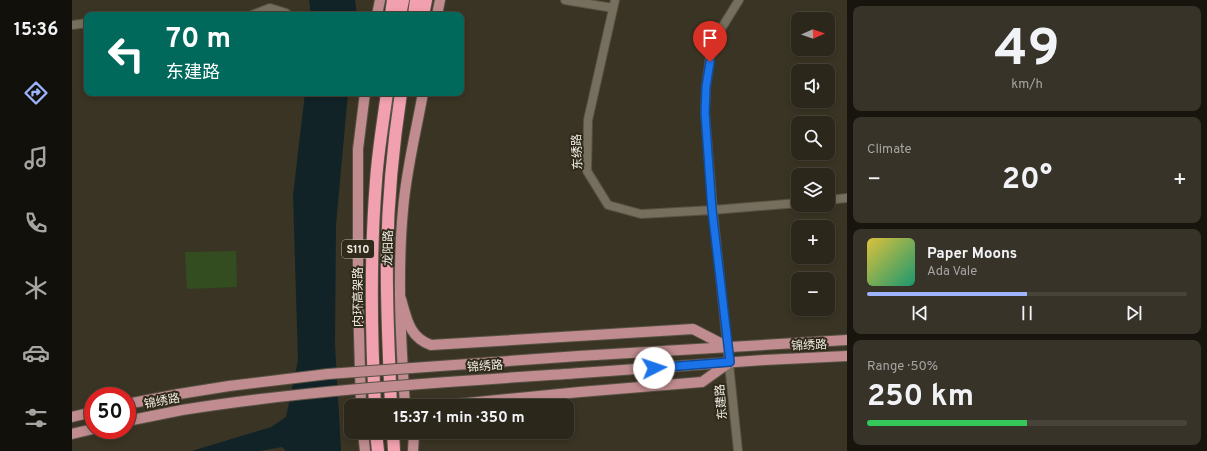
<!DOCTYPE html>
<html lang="en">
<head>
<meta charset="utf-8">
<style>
  body { margin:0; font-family:Overpass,"Noto Sans SC",sans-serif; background:#383328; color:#f1f3f6; height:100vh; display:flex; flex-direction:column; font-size:15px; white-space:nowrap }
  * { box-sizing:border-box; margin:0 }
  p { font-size:13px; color:#a6a5a3 }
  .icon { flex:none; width:22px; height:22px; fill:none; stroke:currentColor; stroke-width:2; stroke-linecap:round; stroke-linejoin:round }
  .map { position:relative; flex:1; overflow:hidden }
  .drawer { display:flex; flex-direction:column; gap:6px; padding:6px; background:#18150f; width:360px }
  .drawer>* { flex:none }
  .banner { position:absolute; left:12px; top:12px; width:380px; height:84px; border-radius:8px; box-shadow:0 2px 6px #0003,0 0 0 1px #48443a; background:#00695c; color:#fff; overflow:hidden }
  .needle { width:26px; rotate:88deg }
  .fabs { position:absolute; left:719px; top:12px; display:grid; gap:8px }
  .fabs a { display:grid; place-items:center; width:44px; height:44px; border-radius:8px; background:#2c271b; box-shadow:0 2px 6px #0003,0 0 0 1px #48443a; font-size:20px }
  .speed { position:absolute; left:12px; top:387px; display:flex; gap:8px; font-size:20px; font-weight:700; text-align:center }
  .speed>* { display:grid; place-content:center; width:52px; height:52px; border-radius:50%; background:#2c271b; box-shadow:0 2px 6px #0003,0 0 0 1px #48443a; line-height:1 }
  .speed .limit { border:6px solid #d22; background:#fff; color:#111 }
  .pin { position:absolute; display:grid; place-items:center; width:34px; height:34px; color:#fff; margin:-41px -17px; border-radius:50% 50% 50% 0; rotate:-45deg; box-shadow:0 0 4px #0007 }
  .pin .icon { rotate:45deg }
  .me { position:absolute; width:44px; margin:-22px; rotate:86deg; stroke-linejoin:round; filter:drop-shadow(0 0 3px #0008) }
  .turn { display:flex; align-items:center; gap:14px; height:84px; padding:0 16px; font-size:18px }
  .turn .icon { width:52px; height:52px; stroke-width:2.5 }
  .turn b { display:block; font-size:28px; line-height:34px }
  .big { font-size:30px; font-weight:700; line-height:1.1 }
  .drawer .widget { flex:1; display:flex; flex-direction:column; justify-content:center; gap:6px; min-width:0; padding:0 14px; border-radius:8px; background:#383328 }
  .drawer .dial { align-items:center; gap:0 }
  .dial b { font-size:52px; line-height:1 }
  .song { display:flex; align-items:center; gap:12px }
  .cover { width:48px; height:48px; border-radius:6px; background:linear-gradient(135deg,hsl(50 70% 55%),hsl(160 70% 35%)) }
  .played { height:4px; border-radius:2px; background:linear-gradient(90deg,#9db4fd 50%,#48443a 50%) }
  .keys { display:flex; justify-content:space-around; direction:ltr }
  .heat { display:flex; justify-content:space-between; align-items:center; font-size:22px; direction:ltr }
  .charge { height:6px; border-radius:3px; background:linear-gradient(90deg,#34c759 50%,#48443a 0) }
  .trip { position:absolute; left:272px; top:399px; width:230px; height:40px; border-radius:8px; background:#2c271b; box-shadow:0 2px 6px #0003,0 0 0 1px #48443a; font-weight:700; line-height:40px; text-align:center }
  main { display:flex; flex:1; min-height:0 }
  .menu { display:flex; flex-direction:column; width:72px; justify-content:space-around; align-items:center; background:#12100b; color:#a6a5a3 }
  .menu .icon { width:28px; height:28px }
  .menu .active { color:#9db4fd }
  .menu b { font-size:18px; color:#f1f3f6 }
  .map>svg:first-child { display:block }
  .green { fill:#344d20 }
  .water { fill:#112327 }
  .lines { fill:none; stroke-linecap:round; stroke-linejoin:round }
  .minor-casing { stroke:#575244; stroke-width:10 }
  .major-casing { stroke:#575244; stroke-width:12 }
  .highway-casing { stroke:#575244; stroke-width:14 }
  .minor { stroke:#766f5e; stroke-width:8 }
  .major { stroke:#c08c8f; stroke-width:10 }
  .highway { stroke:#f1a0af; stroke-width:12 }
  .major-bridge-casing { stroke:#575244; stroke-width:12; stroke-linecap:butt }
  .major-bridge { stroke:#c08c8f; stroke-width:10 }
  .route-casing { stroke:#114b97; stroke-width:10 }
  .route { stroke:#1a73e8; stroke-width:7 }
  .labels { text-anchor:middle; stroke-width:4; stroke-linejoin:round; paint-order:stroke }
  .shield { fill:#302a1b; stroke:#b6b2a6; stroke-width:1 }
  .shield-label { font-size:11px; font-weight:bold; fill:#f0ece2 }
  .street-label { font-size:12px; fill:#f0ece2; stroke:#302a1b }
</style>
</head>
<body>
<main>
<nav class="menu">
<b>15:36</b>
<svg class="icon active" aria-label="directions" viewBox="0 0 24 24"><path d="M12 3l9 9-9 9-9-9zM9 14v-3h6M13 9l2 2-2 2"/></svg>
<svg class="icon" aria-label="music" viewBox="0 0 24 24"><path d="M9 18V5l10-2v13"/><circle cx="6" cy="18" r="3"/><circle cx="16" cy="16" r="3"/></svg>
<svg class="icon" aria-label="phone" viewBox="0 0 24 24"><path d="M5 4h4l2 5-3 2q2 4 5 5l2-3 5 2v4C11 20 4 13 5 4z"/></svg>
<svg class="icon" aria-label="climate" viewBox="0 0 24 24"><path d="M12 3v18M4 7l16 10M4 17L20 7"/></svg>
<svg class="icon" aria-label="car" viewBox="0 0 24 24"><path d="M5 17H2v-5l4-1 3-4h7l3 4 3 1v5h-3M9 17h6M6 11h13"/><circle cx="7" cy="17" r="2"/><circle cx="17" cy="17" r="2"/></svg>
<svg class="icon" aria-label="filters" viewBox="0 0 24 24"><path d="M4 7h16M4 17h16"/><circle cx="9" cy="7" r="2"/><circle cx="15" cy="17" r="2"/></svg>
</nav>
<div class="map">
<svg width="775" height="451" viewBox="0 0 775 451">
  <rect width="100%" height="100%" fill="#3a3424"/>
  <path class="green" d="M 164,251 L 165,287 L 115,289 L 113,252 Z"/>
  <path class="water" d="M 237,0 L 283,0 L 285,15 L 239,15 Z
    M 233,93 L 276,93 L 264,225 L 263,344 L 269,451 L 214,451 L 210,447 L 188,451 L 120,451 L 199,427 L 214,417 L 226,360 L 221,195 Z"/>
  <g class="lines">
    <defs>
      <path id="minor" d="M 493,0 L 541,8
        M 543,0 L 516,120 L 515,171 L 536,205 L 569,214 L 641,210 L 726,203
        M 180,15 L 198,8 L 214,13 L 216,15
        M 0,25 L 15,23
        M 756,200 L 775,198
        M 666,451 L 641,210 L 633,113 L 634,87 L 639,50 L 649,29 L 667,0"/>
      <path id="major" d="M 305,15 L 308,0
        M 365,15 L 368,0
        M 329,299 C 335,319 337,337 359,345 L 621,329 L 656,347
        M 507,356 L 775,340
        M 508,373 L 692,360 L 775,356
        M 55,404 L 107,394
        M 289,406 L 286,299 L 286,149 L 293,93
        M 333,406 C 329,343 325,274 331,210 C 334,171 344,132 351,93
        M 365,406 L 508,392 L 630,382 L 658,362
        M 0,417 L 21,412
        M 55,421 L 110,410
        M 291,432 L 293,451
        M 0,434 L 21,429
        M 341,451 L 342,432"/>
      <path id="highway" d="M 319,15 L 321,0
        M 328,15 L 331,0
        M 342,15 L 344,0
        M 351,15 L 354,0
        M 303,406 C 299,331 298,256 304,181 C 306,151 311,122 315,93
        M 319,406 C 317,355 314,304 315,254 C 316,200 321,146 329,93
        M 304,432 L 306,451
        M 321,432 L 322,451"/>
    </defs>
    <use href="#minor" class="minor-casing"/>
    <use href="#major" class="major-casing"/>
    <use href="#highway" class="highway-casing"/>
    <use href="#minor" class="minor"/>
    <use href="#major" class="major"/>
    <use href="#highway" class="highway"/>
    <defs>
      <path id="major-bridge" d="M 107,394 L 157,386 L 256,374 L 507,356
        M 110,410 C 242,389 375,382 508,373"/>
    </defs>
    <use href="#major-bridge" class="major-bridge-casing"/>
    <use href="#major-bridge" class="major-bridge"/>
  </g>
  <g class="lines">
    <defs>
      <path id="route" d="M 582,368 L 658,362 L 640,210 L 633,113 L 634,87 L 638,62"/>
    </defs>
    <use href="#route" class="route-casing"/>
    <use href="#route" class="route"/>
  </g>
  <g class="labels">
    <rect class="shield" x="270" y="240" width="32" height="18" rx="3"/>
    <g class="shield-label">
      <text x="286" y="253">S110</text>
    </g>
    <g class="street-label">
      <text transform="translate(505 152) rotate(-92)" y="4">东绣路</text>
      <text transform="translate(316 248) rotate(-89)" y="4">龙阳路</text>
      <text transform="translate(286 297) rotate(-90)" y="4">内环高架路</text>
      <text transform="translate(737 345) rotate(-2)" y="4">锦绣路</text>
      <text transform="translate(413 366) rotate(-4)" y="4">锦绣路</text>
      <text transform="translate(90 401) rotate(-11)" y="4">锦绣路</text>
      <text transform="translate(649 402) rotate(-95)" y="4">东建路</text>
    </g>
  </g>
</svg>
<div class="fabs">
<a><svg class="needle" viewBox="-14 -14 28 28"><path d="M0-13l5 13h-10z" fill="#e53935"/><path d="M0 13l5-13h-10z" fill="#a6a5a3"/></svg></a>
<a><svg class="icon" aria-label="sound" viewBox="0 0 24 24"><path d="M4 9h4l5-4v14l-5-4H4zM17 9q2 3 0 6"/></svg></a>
<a><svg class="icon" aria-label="search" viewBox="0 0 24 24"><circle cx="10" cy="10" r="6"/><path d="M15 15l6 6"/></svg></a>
<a><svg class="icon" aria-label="layers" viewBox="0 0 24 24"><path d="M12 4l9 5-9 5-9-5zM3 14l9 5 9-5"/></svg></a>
<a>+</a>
<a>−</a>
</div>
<div class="speed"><div class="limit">50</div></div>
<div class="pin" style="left:638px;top:62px;background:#d93025"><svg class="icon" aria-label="arrive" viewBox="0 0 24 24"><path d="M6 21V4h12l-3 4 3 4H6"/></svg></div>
<svg class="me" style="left:582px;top:368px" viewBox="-20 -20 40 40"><circle r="19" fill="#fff"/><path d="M0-13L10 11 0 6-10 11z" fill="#1a73e8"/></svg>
<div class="trip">15:37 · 1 min · 350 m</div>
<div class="banner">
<div class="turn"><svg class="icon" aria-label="left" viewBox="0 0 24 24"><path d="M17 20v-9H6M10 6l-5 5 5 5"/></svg><div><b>70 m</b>东建路</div></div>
</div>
</div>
<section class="drawer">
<div class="widget dial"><b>49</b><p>km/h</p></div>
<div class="widget"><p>Climate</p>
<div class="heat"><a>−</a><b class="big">20°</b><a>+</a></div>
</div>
<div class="widget">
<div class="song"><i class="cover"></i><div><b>Paper Moons</b><p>Ada Vale</p></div></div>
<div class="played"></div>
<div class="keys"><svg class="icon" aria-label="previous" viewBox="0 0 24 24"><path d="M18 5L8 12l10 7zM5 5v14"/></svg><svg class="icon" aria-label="pause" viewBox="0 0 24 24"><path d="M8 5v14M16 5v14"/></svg><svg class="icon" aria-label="next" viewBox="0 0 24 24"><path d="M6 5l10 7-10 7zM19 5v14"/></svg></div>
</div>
<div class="widget"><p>Range · 50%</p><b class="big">250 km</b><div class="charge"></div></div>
</section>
</main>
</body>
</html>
